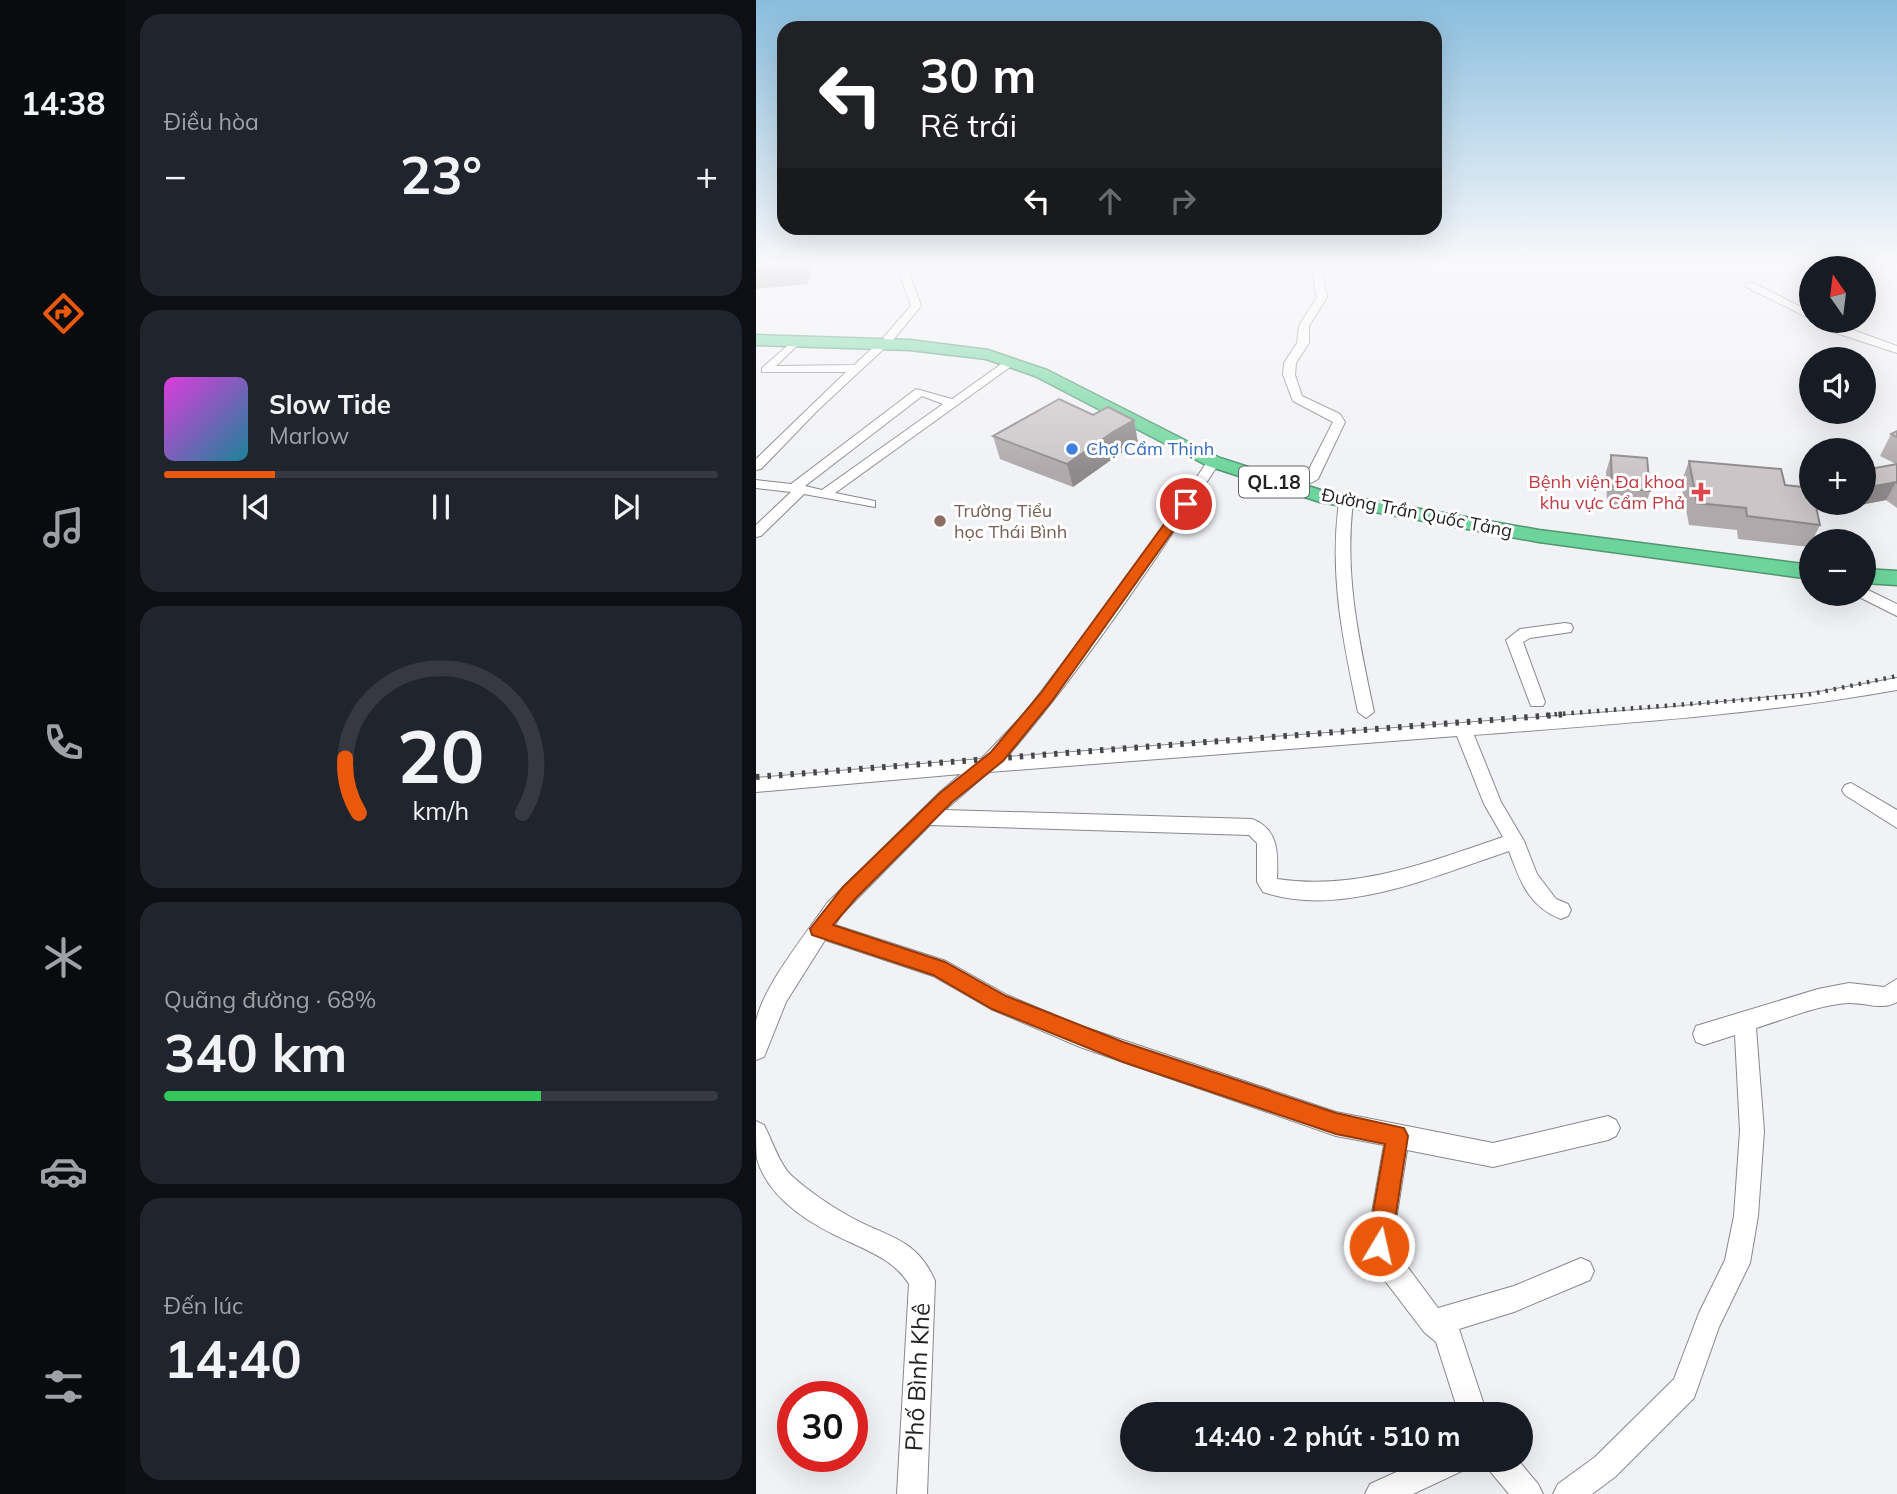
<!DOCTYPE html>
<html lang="vi">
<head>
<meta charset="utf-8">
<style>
  body { margin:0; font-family:Mulish,sans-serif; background:#20242c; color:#f1f3f6; height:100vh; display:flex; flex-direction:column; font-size:26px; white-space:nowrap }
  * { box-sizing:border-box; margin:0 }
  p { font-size:23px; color:#9ea1a6 }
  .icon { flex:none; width:38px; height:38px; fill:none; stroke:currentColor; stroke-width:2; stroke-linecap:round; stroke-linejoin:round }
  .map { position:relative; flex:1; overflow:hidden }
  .sheet { display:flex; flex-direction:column; gap:14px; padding:14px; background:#0d0f14; width:630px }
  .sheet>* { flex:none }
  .guide { position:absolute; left:21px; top:21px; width:665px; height:214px; border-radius:21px; box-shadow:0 7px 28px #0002; background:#202124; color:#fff; overflow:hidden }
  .needle { width:46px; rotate:346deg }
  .controls { position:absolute; left:1043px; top:256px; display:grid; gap:14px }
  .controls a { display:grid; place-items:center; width:77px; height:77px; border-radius:50%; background:#171b24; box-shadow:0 7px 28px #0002; font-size:35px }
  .speed { position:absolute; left:21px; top:1381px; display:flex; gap:14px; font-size:35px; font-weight:700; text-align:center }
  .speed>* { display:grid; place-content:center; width:91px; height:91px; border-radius:50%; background:#171b24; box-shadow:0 7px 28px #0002; line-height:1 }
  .speed .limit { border:10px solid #d22; background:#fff; color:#111 }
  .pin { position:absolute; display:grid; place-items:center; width:60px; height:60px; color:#fff; margin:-30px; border:4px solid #fff; border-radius:50%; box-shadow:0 2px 7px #0007 }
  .me { position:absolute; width:77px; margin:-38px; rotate:9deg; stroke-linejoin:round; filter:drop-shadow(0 0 5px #0008) }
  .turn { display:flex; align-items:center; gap:24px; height:147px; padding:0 28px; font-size:32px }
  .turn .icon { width:91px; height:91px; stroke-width:2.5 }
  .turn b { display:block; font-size:49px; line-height:60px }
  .lanes { display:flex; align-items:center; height:66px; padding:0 28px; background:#0003; justify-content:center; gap:35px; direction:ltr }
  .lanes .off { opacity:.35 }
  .big { font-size:52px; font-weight:700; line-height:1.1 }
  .sheet .tile { flex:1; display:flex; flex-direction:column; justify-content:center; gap:10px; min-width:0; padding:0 24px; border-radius:21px; background:#20242c }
  .sheet .dial { align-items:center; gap:0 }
  .dial svg { height:182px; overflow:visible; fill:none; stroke:#363941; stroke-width:7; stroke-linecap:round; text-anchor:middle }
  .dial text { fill:#f1f3f6; stroke:none }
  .song { display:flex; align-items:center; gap:21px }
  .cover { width:84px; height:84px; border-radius:10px; background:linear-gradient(135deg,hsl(300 70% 55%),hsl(190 70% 35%)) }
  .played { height:7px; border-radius:4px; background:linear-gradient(90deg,#ea580c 20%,#363941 20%) }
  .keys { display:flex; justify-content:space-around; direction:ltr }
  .heat { display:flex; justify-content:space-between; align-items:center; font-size:38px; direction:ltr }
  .charge { height:10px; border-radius:5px; background:linear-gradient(90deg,#34c759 68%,#363941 0) }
  .trip { position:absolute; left:364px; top:1402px; width:413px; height:70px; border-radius:35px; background:#171b24; box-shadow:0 7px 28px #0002; font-weight:700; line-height:70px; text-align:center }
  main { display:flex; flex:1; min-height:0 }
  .tabs { display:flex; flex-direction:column; width:126px; justify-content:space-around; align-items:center; background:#090b0e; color:#9ea1a6 }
  .tabs .icon { width:49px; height:49px }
  .tabs .on { color:#ea580c }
  .tabs b { font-size:32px; color:#f1f3f6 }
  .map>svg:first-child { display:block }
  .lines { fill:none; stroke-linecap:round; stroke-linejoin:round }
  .minor-casing { stroke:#87888c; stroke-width:2 }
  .highway-casing { stroke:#529671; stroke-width:3 }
  .minor { fill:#fff; fill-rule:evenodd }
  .highway { fill:#6dd59b; fill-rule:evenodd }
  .rail-far1 { stroke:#464749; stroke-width:4.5; stroke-dasharray:2.5 6; stroke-linecap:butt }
  .rail { stroke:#464749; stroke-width:6; stroke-dasharray:3.5 8; stroke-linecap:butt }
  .wall { fill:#afa9ab }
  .shaded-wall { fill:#8e8a8b }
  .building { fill:#cbc5c7; stroke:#8e8a8b; stroke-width:2 }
  .route { fill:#ea580c; stroke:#983908; stroke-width:2 }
  .shop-dot { fill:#3f7fe0; stroke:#fff; stroke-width:2.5 }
  .health-dot { fill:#e0444e; stroke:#fff; stroke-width:2.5 }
  .education-dot { fill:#8d6e63; stroke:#fff; stroke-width:2.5 }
  .labels { text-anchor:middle; stroke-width:6; stroke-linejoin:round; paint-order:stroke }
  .far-shop-label { font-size:18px; fill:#366cbe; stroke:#fff; text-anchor:start }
  .far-health-label { font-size:18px; fill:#be3a42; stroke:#fff; text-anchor:end }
  .far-education-label { font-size:18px; fill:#785e54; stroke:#fff; text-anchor:start }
  .far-street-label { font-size:18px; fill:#212223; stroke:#fff }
  .shield { fill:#fff; stroke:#646465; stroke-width:2 }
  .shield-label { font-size:19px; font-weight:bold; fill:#212223 }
  .near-street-label { font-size:24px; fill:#212223; stroke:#fff }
</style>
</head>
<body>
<main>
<nav class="tabs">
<b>14:38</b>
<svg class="icon on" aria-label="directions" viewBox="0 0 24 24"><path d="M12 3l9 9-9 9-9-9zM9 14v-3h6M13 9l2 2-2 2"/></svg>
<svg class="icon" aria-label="music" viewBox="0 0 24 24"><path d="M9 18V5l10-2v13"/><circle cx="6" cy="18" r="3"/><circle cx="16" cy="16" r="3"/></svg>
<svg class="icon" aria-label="phone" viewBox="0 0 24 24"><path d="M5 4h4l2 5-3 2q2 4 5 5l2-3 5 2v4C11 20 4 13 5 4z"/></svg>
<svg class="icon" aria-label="climate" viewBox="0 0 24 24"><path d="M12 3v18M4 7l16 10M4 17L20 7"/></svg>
<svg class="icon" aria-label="car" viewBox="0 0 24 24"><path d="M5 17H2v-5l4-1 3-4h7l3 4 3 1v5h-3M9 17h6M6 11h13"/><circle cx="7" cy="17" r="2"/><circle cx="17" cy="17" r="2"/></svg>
<svg class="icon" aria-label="filters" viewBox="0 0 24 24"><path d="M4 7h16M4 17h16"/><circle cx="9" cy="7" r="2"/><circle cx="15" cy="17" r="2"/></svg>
</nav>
<section class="sheet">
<div class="tile"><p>Điều hòa</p>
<div class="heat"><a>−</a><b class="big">23°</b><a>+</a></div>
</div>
<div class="tile">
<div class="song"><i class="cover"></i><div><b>Slow Tide</b><p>Marlow</p></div></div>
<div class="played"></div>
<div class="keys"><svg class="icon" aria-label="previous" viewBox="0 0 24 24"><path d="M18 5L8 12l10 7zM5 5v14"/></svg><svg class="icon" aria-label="pause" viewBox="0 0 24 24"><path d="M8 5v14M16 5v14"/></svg><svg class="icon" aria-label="next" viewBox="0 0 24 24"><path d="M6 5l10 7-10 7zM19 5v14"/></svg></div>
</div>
<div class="tile dial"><svg viewBox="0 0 100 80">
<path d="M14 69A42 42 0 1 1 86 69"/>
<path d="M14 69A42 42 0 0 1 8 45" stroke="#ea580c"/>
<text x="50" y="56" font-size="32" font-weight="700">20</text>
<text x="50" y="72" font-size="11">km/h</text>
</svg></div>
<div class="tile"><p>Quãng đường · 68%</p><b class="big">340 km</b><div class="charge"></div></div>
<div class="tile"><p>Đến lúc</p><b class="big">14:40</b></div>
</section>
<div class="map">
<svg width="1141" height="1494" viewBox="0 0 1141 1494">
  <rect width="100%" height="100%" fill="#f1f2f6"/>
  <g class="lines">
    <defs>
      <path id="minor" d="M 140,263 L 150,263 L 165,306 L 137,340 L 133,341 L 127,338 L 155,306 Z
        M 426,263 L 445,269 L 446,271 L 441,274 L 414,264 Z
        M 554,263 L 564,263 L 571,297 L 553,326 L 553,343 L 540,363 L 539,375 L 546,396 L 584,414 L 589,422 L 562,479 L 555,483 L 548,479 L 577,422 L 537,401 L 527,375 L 528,363 L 541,343 L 543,326 L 561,297 Z
        M 990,283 L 998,283 L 1055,312 L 1055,319 L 990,287 Z
        M 1057,320 L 1070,320 L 1141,346 L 1141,353 L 1071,330 Z
        M 39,339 L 45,342 L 20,366 L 98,365 L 123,342 L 133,344 L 62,410 L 5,469 L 0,470 L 0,459 L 90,372 L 6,372 L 6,368 Z
        M 251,360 L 261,362 L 79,493 L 119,501 L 119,507 L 48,494 L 5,536 L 0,537 L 0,525 L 35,492 L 0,488 L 0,480 L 35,484 L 160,389 L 196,399 ZM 166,396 L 187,404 L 66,490 L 49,486 Z
        M 458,458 L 464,462 C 397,563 330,665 251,757 L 907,708 L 1063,692 L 1141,678 L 1141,690 C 1001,715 859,724 718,735 L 745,802 L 768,841 L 781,874 L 800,899 L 812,904 L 815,910 L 812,916 L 805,919 C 773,907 764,881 753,851 C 681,875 584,919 507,892 L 501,882 L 501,843 L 493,835 L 174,825 L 85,915 L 79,925 L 190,961 L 251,995 L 325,1026 L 580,1112 L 737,1143 L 852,1116 L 860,1120 L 864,1128 L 860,1136 L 852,1140 L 737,1167 L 651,1150 L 636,1246 L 682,1308 L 758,1286 L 825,1258 L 834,1262 L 838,1271 L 834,1280 L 758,1312 L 703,1329 L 731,1414 L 703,1414 L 680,1342 L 668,1332 L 617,1265 L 610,1246 L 628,1145 L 580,1136 L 324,1047 L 235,1009 L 177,976 L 69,940 L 30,1002 L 8,1057 L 0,1060 C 0,1048 0,1033 0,1021 C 8,985 50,934 71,903 L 184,792 L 205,774 L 0,792 L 0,778 L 225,759 L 268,714 L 382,564 L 453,459 ZM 701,736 L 728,804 L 747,837 C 673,862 600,891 521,879 C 522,854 523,829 496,819 L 189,810 L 233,772 Z
        M 590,498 L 597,502 C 588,575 603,641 618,712 L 610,718 L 602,712 C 587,641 573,575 583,502 Z
        M 1108,588 L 1141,604 L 1141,616 L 1103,597 L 1101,593 L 1108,593 Z
        M 809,623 L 815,624 L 817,628 L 815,632 L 774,638 L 767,642 L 789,702 L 787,706 L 775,706 L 750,640 L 764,629 Z
        M 1095,783 L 1141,810 L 1141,828 L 1089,795 L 1086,790 L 1089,785 Z
        M 1141,979 L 1141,1002 C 1126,1011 1109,1002 1092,1003 C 1061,1005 1030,1019 1000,1028 L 1008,1131 L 1002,1216 L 994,1263 L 963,1327 L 938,1398 L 859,1477 L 836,1494 L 797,1494 L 802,1484 L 839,1457 L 918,1379 L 943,1313 L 969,1260 L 978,1216 L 984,1131 L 979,1035 L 948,1045 L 940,1042 L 937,1034 L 940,1026 L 1062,989 L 1093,983 L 1128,987 Z
        M 0,1121 L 8,1125 C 16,1140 24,1166 37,1177 C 53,1191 73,1205 91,1215 C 128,1237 160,1236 179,1281 L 171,1494 L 141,1494 L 153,1284 C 139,1262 119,1254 96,1243 C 59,1227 13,1201 1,1159 C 0,1148 0,1133 0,1121 Z
        M 667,1460 L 712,1460 L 708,1470 L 657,1494 L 609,1494 L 614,1484 Z
        M 729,1460 L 762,1460 L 782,1484 L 787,1494 L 753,1494 L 733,1470 Z"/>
      <path id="highway" d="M 0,335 L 154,340 L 232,350 L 291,370 L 464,458 L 574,493 L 783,530 L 1055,565 L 1055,579 L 783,542 L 564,502 L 452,466 L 279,376 L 230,359 L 154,350 L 0,345 Z
        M 1108,569 L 1141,571 L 1141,585 L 1108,583 Z"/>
    </defs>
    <use href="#minor" class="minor-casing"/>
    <use href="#highway" class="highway-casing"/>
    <use href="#minor" class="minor"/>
    <use href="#highway" class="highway"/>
    <path class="rail-far1" d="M 790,715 L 1051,695 L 1141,676"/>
    <path class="rail" d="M 0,777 L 813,714"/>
  </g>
  <path class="wall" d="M 337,415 L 378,420 L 382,443 L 362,455 L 317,487 L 244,459 L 237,436 Z
    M 1141,431 L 1141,508 L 1130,500 L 1079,510 L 1071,502 L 1108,502 L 1140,464 L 1124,456 L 1135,434 Z
    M 855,455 L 894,491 L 889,508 L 851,505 L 850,472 Z
    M 933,461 L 1029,485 L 1064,525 L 1053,547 L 982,539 L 981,530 L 933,525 L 925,483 Z"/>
  <path class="shaded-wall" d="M 43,263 L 58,263 L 52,284 L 0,289 L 0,267 Z
    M 378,420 L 382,443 L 362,455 L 317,487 L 311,464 L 357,432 Z
    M 1140,482 L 1130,500 L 1079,510 L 1083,502 L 1108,502 L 1108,488 Z"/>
  <path class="building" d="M 0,263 L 43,263 L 0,267 Z
    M 303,399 L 337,415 L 352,407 L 378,420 L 357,432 L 311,464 L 237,436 Z
    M 1141,431 L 1141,437 L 1135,434 Z
    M 855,455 L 891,458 L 894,491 L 856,487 Z
    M 933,461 L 1025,469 L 1029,485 L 1055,488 L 1055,502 L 1059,502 L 1064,525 L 991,516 L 990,508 L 941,503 Z
    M 1141,464 L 1141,483 L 1140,482 L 1108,488 L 1108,470 Z"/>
  <linearGradient id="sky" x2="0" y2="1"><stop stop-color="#89bddd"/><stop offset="0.56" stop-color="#f9f9fb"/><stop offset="1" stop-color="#f9f9fb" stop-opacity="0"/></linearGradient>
  <rect width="1141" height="472" fill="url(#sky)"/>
  <path class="route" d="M 430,500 L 436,504 L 434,507 L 296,701 L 247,761 L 196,802 L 100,898 L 77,925 L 189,962 L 250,996 L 367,1042 L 580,1113 L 648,1128 L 652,1136 L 635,1246 L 631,1254 L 623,1258 L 615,1254 L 611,1246 L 629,1144 L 580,1134 L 367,1062 L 236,1009 L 177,975 L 56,935 L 54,929 L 87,887 L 184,793 L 235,752 L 285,693 L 425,501 Z"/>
  <circle class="shop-dot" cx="316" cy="449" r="7"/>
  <path class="health-dot" d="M941.5 481.5h7v7h7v7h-7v7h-7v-7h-7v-7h7z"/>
  <circle class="education-dot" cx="184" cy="521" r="7"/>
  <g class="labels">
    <g class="far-shop-label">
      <text x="330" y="455">Chợ Cẩm Thịnh</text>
    </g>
    <g class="far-health-label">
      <text x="929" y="488">Bệnh viện Đa khoa<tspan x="929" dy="21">khu vực Cẩm Phả</tspan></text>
    </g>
    <g class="far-education-label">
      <text x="198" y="517">Trường Tiểu<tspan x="198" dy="21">học Thái Bình</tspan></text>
    </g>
    <g class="far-street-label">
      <text transform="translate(661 513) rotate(11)" y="6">Đường Trần Quốc Tảng</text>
    </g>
    <rect class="shield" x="483" y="466.5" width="70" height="31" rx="5"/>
    <g class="shield-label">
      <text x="518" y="489">QL.18</text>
    </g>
    <g class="near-street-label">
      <text transform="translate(162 1377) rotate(-87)" y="8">Phố Bình Khê</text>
    </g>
  </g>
</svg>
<div class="controls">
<a><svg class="needle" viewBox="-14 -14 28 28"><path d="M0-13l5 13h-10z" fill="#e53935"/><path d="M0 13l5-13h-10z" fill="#9ea1a6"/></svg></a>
<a><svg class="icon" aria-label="sound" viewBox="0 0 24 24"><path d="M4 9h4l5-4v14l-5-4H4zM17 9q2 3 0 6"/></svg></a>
<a>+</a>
<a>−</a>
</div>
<div class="speed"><div class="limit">30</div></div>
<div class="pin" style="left:430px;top:504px;background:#d93025"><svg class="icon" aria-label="arrive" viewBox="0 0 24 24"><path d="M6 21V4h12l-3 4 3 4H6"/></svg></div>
<svg class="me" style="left:623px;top:1246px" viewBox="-20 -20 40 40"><circle r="17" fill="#ea580c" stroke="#fff" stroke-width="3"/><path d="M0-11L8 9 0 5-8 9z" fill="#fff"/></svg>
<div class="trip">14:40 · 2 phút · 510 m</div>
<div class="guide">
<div class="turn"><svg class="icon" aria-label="left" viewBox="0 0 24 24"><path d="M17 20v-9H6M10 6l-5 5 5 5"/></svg><div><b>30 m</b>Rẽ trái</div></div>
<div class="lanes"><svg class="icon" aria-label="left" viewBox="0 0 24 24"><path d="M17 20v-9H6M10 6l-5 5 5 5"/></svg><svg class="icon off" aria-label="ahead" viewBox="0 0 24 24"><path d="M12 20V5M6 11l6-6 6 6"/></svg><svg class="icon off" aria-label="right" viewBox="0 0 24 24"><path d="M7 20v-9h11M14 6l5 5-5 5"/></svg></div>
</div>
</div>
</main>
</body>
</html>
